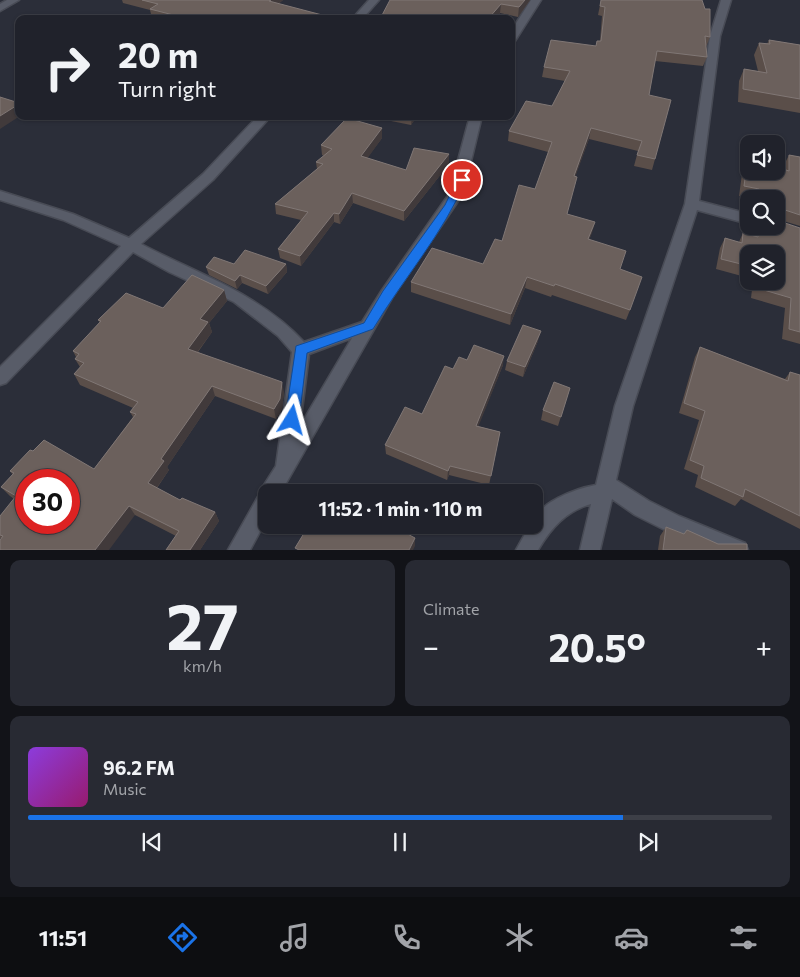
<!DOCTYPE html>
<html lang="en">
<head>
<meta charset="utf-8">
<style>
  body { margin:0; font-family:Commissioner,sans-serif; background:#282a33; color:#f1f3f6; height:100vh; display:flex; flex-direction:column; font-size:19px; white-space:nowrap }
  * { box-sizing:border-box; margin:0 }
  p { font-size:16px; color:#a2a4a9 }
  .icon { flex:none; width:28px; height:28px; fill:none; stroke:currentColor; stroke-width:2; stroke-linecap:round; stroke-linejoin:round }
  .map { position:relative; height:550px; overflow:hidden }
  .drawer { display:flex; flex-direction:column; gap:10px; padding:10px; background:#121318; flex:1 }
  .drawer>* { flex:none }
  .banner { position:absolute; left:15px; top:15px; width:500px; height:105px; border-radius:10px; box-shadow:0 1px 4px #0004,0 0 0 1px #3d3f47; background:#20222b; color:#f1f3f6; overflow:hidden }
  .buttons { position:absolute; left:740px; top:135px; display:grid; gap:10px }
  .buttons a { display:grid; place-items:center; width:45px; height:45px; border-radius:10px; background:#20222b; box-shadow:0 1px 4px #0004,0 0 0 1px #3d3f47; font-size:25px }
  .speed { position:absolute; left:15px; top:469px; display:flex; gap:10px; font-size:25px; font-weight:700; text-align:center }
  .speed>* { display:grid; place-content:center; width:65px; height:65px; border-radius:50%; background:#20222b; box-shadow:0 1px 4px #0004,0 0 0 1px #3d3f47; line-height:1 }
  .speed .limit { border:8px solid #d22; background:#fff; color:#111 }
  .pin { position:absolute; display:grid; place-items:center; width:42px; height:42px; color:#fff; margin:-21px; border:2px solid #fff; border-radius:50%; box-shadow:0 1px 5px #0007 }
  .me { position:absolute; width:55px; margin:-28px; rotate:8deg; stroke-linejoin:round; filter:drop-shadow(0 0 4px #0008) }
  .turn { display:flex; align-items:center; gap:18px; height:105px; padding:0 20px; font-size:22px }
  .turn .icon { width:65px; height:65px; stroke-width:2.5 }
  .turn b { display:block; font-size:35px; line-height:42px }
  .big { font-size:38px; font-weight:700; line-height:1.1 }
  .drawer .widget { flex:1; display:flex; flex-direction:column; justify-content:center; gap:8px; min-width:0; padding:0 18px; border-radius:10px; background:#282a33 }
  .drawer .dial { align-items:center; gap:0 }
  .dial b { font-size:65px; line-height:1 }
  .song { display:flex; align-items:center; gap:15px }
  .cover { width:60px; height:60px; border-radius:8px; background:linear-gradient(135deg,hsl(270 70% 55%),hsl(320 70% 35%)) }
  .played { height:5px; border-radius:2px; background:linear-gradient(90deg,#1a73e8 80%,#3d3f47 80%) }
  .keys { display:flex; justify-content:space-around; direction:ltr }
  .heat { display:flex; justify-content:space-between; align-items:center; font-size:28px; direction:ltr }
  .drawer .tiles { flex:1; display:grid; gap:10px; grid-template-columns:1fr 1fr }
  .widget:last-child { grid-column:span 2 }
  .trip { position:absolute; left:258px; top:484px; width:285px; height:50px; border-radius:10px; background:#20222b; box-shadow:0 1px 4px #0004,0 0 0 1px #3d3f47; font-weight:700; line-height:50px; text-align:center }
  .tabs { display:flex; height:80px; justify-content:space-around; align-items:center; background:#0d0e11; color:#a2a4a9 }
  .tabs .icon { width:35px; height:35px }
  .tabs .active { color:#1a73e8 }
  .tabs b { font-size:22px; color:#f1f3f6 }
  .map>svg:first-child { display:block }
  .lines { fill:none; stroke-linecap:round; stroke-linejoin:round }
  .minor-casing { stroke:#484b55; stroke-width:3 }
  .minor { fill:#585c68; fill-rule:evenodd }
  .wall { fill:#5a4e49 }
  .shaded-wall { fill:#413a3b }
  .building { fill:#6b605c; stroke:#807775; fill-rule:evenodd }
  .route { fill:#1a73e8; stroke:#114b97 }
</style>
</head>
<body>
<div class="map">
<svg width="800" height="550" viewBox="0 0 800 550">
  <rect width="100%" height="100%" fill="#2b2e39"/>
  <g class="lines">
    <defs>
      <path id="minor" d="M 7,0 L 19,0 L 0,11 L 0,4 Z
        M 369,0 L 379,0 L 362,19 L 352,19 Z
        M 531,0 L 541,0 L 515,41 L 511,42 L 511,31 Z
        M 721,0 L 731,0 L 720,36 L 699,201 L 749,214 L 749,224 L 697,210 L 633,406 L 616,480 L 649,501 L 679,516 L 745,543 L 748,550 L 712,550 L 665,530 L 635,515 L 612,499 L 600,550 L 580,550 L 591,504 C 566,511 551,528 538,550 L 516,550 L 530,525 L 534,525 C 534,503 578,488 596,485 L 615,406 L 685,204 L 710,36 Z
        M 258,116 L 271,116 L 213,180 L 141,244 C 198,274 260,294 304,342 L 362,322 L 382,290 L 449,194 L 470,116 L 482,116 L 463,194 L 392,298 L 281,492 L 266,492 L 266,520 L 250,550 L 228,550 L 259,495 L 262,494 L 264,485 L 276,466 L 292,352 L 278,336 L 234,302 L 169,272 L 133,252 L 6,383 L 0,385 L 0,367 L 121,246 L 63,220 L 0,200 L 0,191 L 73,214 L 129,238 L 203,174 ZM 352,338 L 300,426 L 309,354 Z"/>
    </defs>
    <use href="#minor" class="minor-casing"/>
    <use href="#minor" class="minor"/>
  </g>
  <path class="wall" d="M 122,0 L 283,0 L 278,4 L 326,16 L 326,19 L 157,19 L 152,18 L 150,10 L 123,3 Z
    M 530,0 L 518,17 L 500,13 L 495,19 L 380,19 Z
    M 601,0 L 710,37 L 706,47 L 707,57 L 703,66 L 655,61 L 649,95 L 655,159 L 652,170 L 634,166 L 638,151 L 589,139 L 575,176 L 567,214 L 595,222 L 589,240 L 620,269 L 630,310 L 626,320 L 552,295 L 551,297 L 525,288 L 510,325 L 411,292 L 411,282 L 483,264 L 502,241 L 535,189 L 548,152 L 508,141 L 509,131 L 552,106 L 565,81 L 542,77 L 544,67 L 596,46 L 600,41 L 602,16 L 598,15 Z
    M 769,40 L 800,45 L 800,113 L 738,102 L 739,81 L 744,69 L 758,71 L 754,55 L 759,43 L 767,44 Z
    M 386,116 L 423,116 L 420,120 L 415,119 L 411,125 L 386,120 Z
    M 424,116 L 449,116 L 447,121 Z
    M 382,138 L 367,158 L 406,170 L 449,164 L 404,221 L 353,203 L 340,224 L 334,222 L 301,266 L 280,258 L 278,249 L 301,220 L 276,214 L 275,204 L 317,169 L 316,162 L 324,156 L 322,155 L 321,145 Z
    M 789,155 L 800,157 L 800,226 L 777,219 L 776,220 L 776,199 L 752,199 L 739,196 L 742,174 L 747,164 L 778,172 L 780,168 L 784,170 L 784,165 Z
    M 756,226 L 776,226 L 800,228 L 800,344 L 782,339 L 785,308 L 751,298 L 753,281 L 776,281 L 749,254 L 749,278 L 716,269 L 720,248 L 725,238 L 739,242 L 743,233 L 754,236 Z
    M 234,264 L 286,264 L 287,272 L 268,294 L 242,283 L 237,289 L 209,275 L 206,267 Z
    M 224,290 L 227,301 L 209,323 L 212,332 L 198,352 L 284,392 L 282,409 L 276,419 L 215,396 L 167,467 L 169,470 L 157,488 L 180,500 L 215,512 L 219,521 L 200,550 L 166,550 L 176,536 L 135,515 L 1,539 L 0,538 L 0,516 L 14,499 L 10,496 L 1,487 L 13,475 L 10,471 L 33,451 L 94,469 L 133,417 L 130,412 L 133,408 L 80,385 L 74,374 L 80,367 L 75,359 L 76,357 L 73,351 L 100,323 L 98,320 L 163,308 Z
    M 538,341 L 523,377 L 505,370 L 507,361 Z
    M 700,347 L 785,379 L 790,372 L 800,375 L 800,529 L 741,499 L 735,506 L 695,487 L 698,475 L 684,469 L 699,420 L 679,413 L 695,357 Z
    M 467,360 L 503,365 L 478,426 L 500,432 L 489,485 L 449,475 L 447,480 L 386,454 L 385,445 L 422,414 L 453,369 Z
    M 570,388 L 558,426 L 541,420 L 543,410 Z
    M 666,527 L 684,534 L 718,544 L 747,550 L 658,550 L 660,536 Z"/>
  <path class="shaded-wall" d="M 271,0 L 283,0 L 270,10 L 269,1 Z
    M 525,0 L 530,0 L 518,17 L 519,7 Z
    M 501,4 L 500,13 L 495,19 L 488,19 Z
    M 19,104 L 19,116 L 20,116 L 0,129 L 0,116 Z
    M 412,116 L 415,116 L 415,119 L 411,125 Z
    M 382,128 L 382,138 L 362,166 L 361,156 Z
    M 591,128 L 589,139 L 572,186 L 574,176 Z
    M 449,154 L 449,164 L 404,221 L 404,211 Z
    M 352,193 L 353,203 L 340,224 L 339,214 Z
    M 334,213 L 334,222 L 301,266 L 300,256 Z
    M 595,222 L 592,233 L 585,250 L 588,239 Z
    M 286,264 L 287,272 L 268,294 L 266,286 Z
    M 240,275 L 242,283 L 237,289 L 235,281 Z
    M 527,277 L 525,288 L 510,325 L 511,314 Z
    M 224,290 L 227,301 L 209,323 L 212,332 L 192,359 L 188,349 L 200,319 Z
    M 541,331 L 538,341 L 523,377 L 525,367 Z
    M 504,356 L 503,365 L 475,435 L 476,426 Z
    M 282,382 L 284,392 L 282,409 L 276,419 L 274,409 Z
    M 212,386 L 215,396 L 167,467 L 169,470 L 153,493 L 148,483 L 161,459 Z
    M 450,466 L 449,475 L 447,480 L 448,471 Z
    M 129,506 L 135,515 L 109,550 L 95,550 Z
    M 215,512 L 219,521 L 200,550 L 190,550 Z
    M 415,538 L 415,546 L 413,550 L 409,550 Z"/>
  <path class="building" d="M 142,0 L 271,0 L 269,1 L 326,16 L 322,19 L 189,19 L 150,9 L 158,4 Z
    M 390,0 L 525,0 L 519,7 L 501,4 L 488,19 L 380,19 Z
    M 601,0 L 702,0 L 705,9 L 710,9 L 710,37 L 705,36 L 707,57 L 657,51 L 649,95 L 671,100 L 655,159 L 637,155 L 642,141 L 591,128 L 574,176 L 577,177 L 567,214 L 595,222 L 588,239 L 626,251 L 620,269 L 642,277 L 630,310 L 555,284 L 554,286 L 527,277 L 511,314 L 411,282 L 432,248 L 483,264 L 495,239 L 502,241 L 519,185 L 535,189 L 552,142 L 509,131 L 526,101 L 552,106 L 570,71 L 544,67 L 551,40 L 596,46 L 597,41 L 601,41 L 605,7 L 600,6 Z
    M 769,40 L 800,45 L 800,99 L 743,89 L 744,69 L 767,73 L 759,43 L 770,44 Z
    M 0,97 L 19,103 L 19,104 L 0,116 Z
    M 347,118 L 382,128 L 361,156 L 406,170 L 414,148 L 449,154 L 404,211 L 352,193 L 339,214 L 334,213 L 300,256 L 278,249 L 308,212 L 275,204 L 323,164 L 316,162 L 332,149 L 321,145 Z
    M 789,155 L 800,157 L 800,215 L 782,209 L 780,214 L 776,214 L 776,199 L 763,199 L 764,193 L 759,192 L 759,189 L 744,186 L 747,164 L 749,165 L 749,171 L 779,172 L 780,168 L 789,171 Z
    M 776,220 L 800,228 L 800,332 L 789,329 L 791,298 L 757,288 L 758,281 L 776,281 L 776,254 L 749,254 L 749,266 L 721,259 L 725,238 L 742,243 L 743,233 L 758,237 L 760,226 L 776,226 Z
    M 245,250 L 286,264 L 266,286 L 240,275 L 235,281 L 206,267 L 214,257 L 234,264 Z
    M 192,275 L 224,290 L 200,319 L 208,322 L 188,349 L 282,382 L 280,399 L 274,409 L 212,386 L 161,459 L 164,461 L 148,483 L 180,500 L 182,498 L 215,512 L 190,550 L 166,550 L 179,531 L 129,506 L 95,550 L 0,550 L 0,540 L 3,536 L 0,535 L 0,516 L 16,496 L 1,487 L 14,473 L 10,471 L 30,450 L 33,451 L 44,440 L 94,469 L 136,414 L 130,412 L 138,402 L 74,374 L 84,363 L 75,359 L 79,354 L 73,351 L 101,321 L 98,320 L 126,293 L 163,308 ZM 26,480 L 69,480 L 69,522 L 26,522 Z
    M 523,325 L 541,331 L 525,367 L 507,361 Z
    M 474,345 L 504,356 L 476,426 L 500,432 L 491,476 L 450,466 L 448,471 L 385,445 L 405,407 L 422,414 L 445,366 L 453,369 L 459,357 L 467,360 Z
    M 700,347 L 788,381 L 790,372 L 800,375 L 800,516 L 745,489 L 743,497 L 701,478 L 704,466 L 690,460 L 705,411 L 684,403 Z
    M 554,382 L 570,388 L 561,417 L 543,410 Z
    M 328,484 L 350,492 L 324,492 Z
    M 309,525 L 391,525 L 415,538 L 409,550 L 299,550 L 295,548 Z
    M 666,527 L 684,534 L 687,530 L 718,544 L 747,544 L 747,550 L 663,550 Z"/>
  <path class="route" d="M 462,177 L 466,180 C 443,234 403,279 373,329 L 307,353 L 299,420 L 297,424 L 292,426 L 287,424 L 285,420 L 296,346 L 364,323 L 383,291 L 445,205 L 458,178 Z"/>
</svg>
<div class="buttons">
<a><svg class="icon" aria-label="sound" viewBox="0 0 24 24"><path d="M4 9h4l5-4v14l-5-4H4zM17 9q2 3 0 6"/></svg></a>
<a><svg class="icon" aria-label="search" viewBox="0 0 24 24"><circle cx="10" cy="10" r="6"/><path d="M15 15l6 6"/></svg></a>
<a><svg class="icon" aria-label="layers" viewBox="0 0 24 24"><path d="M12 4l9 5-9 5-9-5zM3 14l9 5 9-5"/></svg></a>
</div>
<div class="speed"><div class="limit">30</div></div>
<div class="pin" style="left:462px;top:180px;background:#d93025"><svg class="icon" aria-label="arrive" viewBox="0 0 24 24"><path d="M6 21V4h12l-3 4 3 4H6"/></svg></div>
<svg class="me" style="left:292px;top:420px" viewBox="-20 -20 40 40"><path d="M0-17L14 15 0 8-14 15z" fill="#1a73e8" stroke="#fff" stroke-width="4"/></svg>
<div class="trip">11:52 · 1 min · 110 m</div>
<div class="banner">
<div class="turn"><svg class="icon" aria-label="right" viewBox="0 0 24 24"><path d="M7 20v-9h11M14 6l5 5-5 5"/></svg><div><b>20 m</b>Turn right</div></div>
</div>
</div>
<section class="drawer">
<div class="tiles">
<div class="widget dial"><b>27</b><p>km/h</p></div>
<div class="widget"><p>Climate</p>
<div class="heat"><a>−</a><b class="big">20.5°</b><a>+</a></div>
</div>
<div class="widget">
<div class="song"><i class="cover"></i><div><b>96.2 FM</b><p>Music</p></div></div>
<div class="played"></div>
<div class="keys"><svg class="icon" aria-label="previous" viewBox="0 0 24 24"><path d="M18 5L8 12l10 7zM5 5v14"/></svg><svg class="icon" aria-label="pause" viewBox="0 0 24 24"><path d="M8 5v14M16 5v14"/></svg><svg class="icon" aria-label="next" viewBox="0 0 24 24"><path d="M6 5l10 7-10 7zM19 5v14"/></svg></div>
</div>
</div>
</section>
<nav class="tabs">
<b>11:51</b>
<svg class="icon active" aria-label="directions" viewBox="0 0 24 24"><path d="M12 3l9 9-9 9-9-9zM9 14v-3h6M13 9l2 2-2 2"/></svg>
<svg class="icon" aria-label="music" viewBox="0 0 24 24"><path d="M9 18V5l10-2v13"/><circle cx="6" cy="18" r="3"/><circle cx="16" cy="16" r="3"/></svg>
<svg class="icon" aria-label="phone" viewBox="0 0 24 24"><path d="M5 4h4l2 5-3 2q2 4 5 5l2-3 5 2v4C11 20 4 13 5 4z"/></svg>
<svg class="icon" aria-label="climate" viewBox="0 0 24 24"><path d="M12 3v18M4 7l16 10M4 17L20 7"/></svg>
<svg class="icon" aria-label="car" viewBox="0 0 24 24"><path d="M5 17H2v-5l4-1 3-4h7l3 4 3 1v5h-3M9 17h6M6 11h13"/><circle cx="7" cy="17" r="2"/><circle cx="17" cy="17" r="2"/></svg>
<svg class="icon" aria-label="filters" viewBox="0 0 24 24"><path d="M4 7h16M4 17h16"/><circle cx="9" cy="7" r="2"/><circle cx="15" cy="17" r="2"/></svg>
</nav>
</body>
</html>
